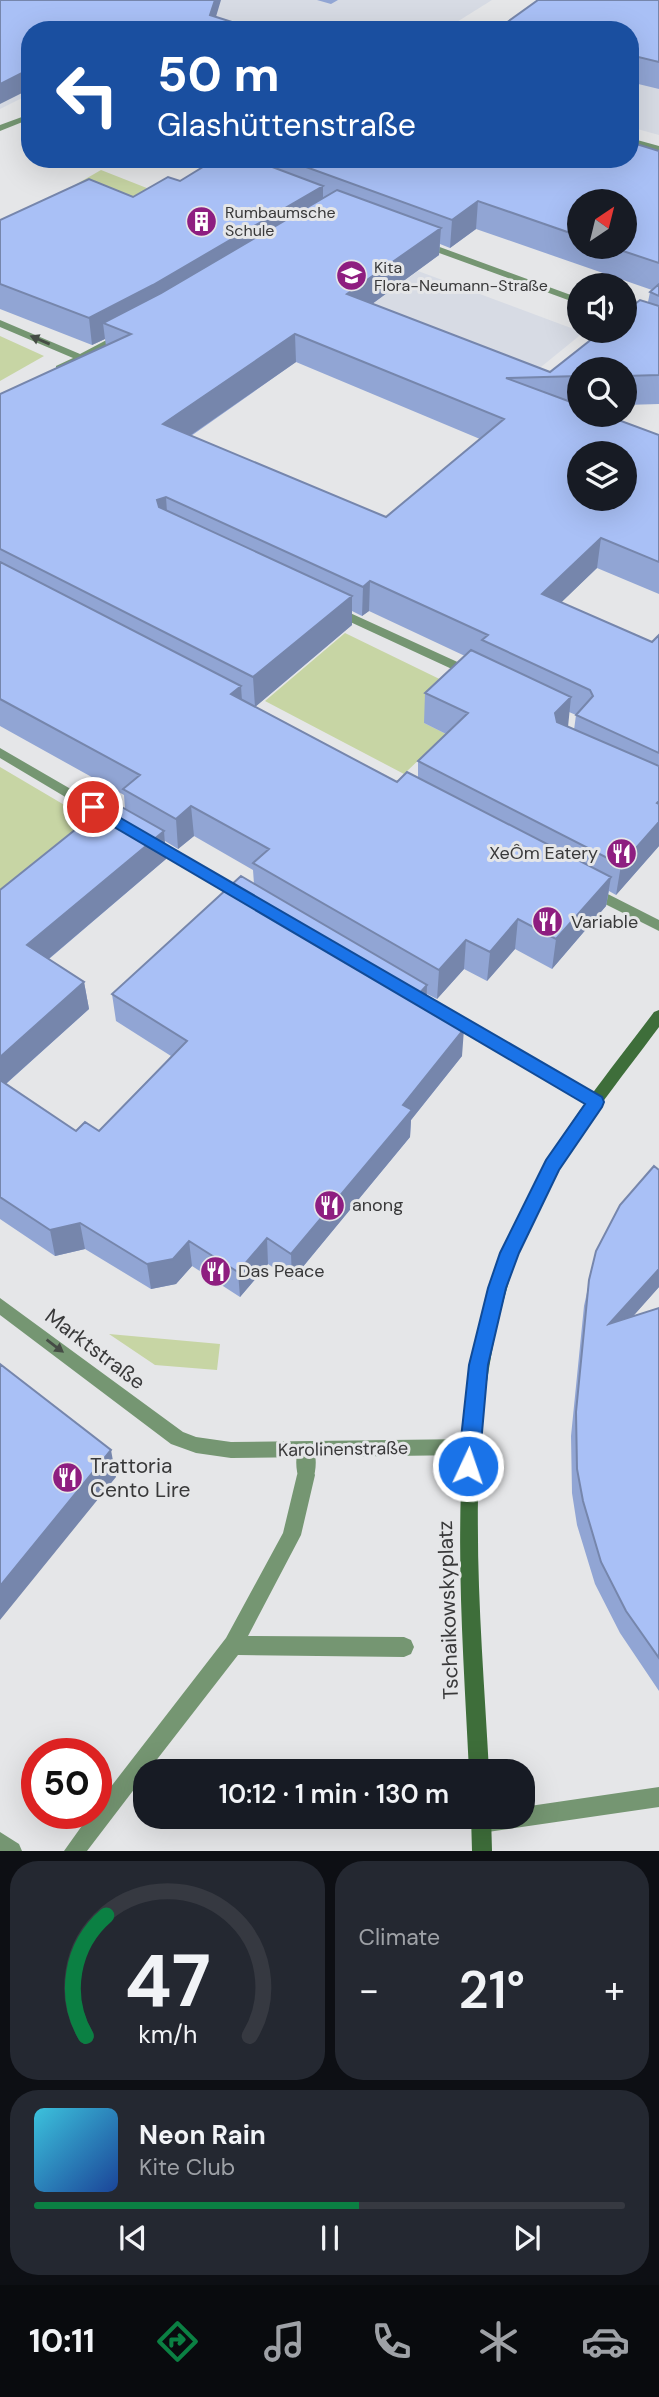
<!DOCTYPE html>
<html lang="en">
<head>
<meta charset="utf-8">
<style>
  body { margin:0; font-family:"DM Sans",sans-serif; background:#242831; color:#f1f3f6; height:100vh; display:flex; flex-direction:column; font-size:26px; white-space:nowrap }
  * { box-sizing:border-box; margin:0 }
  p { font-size:23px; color:#9ea1a6 }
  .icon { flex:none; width:38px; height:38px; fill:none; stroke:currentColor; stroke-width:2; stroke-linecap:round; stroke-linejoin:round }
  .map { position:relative; height:1851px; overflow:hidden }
  .panel { display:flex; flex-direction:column; gap:10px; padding:10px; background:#0d0f14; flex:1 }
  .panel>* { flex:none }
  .hud { position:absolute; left:21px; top:21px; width:618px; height:147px; border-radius:28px; box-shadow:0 7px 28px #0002; background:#1a4fa0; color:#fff; overflow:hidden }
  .needle { width:46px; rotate:35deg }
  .fabs { position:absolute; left:567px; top:189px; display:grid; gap:14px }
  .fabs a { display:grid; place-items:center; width:70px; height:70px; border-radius:50%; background:#171b24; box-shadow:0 7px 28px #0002; font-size:35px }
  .speed { position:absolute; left:21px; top:1738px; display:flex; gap:14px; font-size:35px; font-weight:700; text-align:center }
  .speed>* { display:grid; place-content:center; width:91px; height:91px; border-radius:50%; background:#171b24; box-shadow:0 7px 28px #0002; line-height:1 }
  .speed .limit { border:10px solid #d22; background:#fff; color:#111 }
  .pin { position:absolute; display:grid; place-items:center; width:60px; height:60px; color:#fff; margin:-30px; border:4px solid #fff; border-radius:50%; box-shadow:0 2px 7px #0007 }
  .me { position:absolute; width:77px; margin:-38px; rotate:3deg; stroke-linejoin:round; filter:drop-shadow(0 0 5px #0008) }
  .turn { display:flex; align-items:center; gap:24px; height:147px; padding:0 21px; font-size:32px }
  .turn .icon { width:91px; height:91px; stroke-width:2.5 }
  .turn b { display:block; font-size:49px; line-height:60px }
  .big { font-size:52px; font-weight:600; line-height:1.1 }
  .panel .card { flex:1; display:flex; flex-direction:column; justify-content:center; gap:10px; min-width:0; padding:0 24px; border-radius:28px; background:#242831 }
  .panel .dial { align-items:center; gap:0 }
  .dial svg { height:182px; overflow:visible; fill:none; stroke:#363941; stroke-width:7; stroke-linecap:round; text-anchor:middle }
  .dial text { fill:#f1f3f6; stroke:none }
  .song { display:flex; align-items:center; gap:21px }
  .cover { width:84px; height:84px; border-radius:10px; background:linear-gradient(135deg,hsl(190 70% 55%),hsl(220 70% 35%)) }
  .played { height:7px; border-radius:4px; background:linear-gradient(90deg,#0b8043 55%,#363941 55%) }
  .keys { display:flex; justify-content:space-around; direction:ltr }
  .heat { display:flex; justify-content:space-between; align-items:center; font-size:38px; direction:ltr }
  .panel .tiles { flex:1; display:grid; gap:10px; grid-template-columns:1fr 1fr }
  .card:last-child { grid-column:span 2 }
  .trip { position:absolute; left:133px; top:1759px; width:402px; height:70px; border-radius:28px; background:#171b24; box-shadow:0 7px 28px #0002; font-weight:600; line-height:70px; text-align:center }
  .dock { display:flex; height:112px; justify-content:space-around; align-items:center; background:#090b0e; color:#9ea1a6 }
  .dock .icon { width:49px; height:49px }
  .dock .selected { color:#0b8043 }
  .dock b { font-size:32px; color:#f1f3f6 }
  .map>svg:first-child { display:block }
  .built { fill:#d7dbe4 }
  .green { fill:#c7d5a4 }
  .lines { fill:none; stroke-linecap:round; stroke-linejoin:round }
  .service { fill:#759672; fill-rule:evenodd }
  .pedestrian { fill:#759672; fill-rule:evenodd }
  .minor { fill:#759672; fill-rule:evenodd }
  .secondary { fill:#3e6e3a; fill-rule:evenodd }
  .wall { fill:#91a5d4; fill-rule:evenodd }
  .shaded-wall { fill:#7686ac }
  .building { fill:#a9c0f6; stroke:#7686ac; stroke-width:2; fill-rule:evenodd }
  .oneway { fill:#454c45 }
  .route { fill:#1a73e8; stroke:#114b97; stroke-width:2 }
  .labels { text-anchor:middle; stroke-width:6; stroke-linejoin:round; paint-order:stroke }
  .far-poi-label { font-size:16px; fill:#39393a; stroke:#e5e6e8; text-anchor:start }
  .poi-label { font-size:18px; fill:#39393a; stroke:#e5e6e8; text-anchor:start }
  .street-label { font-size:18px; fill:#39393a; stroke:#e5e6e8 }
  .near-street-label { font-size:21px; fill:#39393a; stroke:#e5e6e8 }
  .near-poi-label { font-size:21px; fill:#39393a; stroke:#e5e6e8; text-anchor:start }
</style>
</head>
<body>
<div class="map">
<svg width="659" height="1851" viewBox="0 0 659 1851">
  <rect width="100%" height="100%" fill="#e5e6e8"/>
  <path class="built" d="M 0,0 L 492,0 L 444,30 L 30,30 L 30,94 L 0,109 Z
    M 659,0 L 659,135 L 630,127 L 630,30 L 525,30 Z
    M 418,271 L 579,331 L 584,332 L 520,384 L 350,320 Z"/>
  <path class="green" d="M 101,170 L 162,194 L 129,212 L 68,189 Z
    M 0,336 L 44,356 L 0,381 Z
    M 345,633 L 460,689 L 424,723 L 446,734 L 404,774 L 265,701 Z
    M 0,767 L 100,826 L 0,908 Z
    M 109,1334 L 220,1344 L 217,1370 L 155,1365 Z"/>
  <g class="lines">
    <path class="service" d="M 306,1442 L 312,1444 C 317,1454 317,1471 312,1481 L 306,1483 L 300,1481 C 295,1471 295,1454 300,1444 Z
      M 659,1787 L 659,1807 L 481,1833 L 474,1830 L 471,1823 L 474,1816 L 523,1816 L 523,1807 Z"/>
    <path class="pedestrian" d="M 306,1467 L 312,1469 L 315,1475 L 301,1535 L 248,1636 L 404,1637 L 411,1640 L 414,1647 L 411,1654 L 404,1657 L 238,1655 L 148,1771 L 145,1771 L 145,1775 L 87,1851 L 64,1851 L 91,1813 L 96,1813 L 96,1806 L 226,1638 L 283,1533 L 297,1475 L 300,1469 Z
      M 0,1832 L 19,1844 L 22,1851 L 0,1851 Z"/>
    <path class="minor" d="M 540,0 L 549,0 L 507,30 L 498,30 Z
      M 30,114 L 30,119 L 0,131 L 0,125 Z
      M 630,138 L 659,146 L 659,152 L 630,144 Z
      M 190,159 L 203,159 L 227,170 L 220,172 Z
      M 420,242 L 426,242 L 579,298 L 579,304 L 420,246 Z
      M 0,320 L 80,354 L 116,335 L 125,337 L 60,371 L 56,370 L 56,366 L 73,358 L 0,327 Z
      M 337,607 L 475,670 L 477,673 L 471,677 L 467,676 L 333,614 L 333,608 Z
      M 0,748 L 119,817 L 121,820 L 119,823 L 109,823 L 0,758 Z
      M 150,836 L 249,893 L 251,897 L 249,901 L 239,901 L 145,844 L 143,841 Z
      M 592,886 L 659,920 L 659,931 L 587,895 L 585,891 Z
      M 418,993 L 601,1098 L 604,1102 L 601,1106 L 596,1108 L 591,1106 L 413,1003 L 411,999 L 413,995 Z
      M 0,1298 L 183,1432 L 196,1437 L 231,1442 L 469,1439 L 475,1441 L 478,1447 L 475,1453 L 469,1455 L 231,1458 L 196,1453 L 171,1444 L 0,1315 Z"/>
    <path class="secondary" d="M 659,1010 L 659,1027 C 619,1081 576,1133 545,1193 C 453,1371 479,1578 489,1771 L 469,1771 C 460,1576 438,1370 531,1190 C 564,1125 611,1070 654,1012 Z
      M 471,1816 L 491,1816 L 492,1851 L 472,1851 Z"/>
  </g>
  <path class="wall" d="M 317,0 L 338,0 L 331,4 Z
    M 659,0 L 659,89 L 630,82 L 630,30 L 505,30 L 506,23 Z
    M 659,151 L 659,404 L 625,405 L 625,369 L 579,369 L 579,415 L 659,435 L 659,594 L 597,568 L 561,602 L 652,642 L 659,635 L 659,846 L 616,895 L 609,891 L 606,906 L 552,969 L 515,949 L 487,981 L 464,969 L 437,999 L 427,994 L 426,1003 L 462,1056 L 411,1120 L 410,1137 L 292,1280 L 268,1264 L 240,1297 L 192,1266 L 176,1284 L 151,1289 L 85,1249 L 55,1256 L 0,1219 L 0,890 L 125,809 L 124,795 L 0,726 L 0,394 L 106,346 L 105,339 L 92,345 L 0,309 L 0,220 L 133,197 L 180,181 L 216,159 L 630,159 ZM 579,201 L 625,247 L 579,247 ZM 476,229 L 652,290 L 650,292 L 648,302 L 550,372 L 372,304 L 439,255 L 440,244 L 450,248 ZM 296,362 L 480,439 L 386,517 L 191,436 ZM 352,611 L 362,616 L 369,611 L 465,656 L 425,693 L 424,723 L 446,734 L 418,761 L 418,777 L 397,782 L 255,707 L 352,625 ZM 569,712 L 576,715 L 574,730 L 567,727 ZM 194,836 L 253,870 L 254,884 L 112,994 L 116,1021 L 171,1056 L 99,1131 L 76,1131 L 6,1084 L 89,1009 L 84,982 L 49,959 L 166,859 L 165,841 L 178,849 Z
    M 659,1170 L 659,1287 L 633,1316 L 659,1308 L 659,1691 L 620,1633 L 595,1584 L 577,1525 L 572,1493 L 571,1436 L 584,1306 L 596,1251 Z"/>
  <path class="shaded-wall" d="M 215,0 L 221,0 L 212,30 L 210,15 Z
    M 30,69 L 30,89 L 0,104 L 0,84 Z
    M 323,186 L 323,213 L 103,323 L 105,339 L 92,345 L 89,318 Z
    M 478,201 L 476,229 L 450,248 L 452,220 Z
    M 441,228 L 439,255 L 346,323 L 347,294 Z
    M 295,334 L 296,362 L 165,453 L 163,424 Z
    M 166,497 L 168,527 L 160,530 L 157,500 Z
    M 601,538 L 597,568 L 539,624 L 542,594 Z
    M 370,581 L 369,611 L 362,616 L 363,587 Z
    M 352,596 L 352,625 L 255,707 L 253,677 Z
    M 241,686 L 243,716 L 231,694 Z
    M 571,697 L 568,727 L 552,743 L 555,713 Z
    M 659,801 L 659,846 L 616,895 L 621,865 Z
    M 191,806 L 194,836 L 178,849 L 176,819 Z
    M 164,831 L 166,859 L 32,973 L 27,945 Z
    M 611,877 L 606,906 L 552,969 L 556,939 Z
    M 518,919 L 515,949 L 487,981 L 490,952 Z
    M 466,940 L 464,969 L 437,999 L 439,970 Z
    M 84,982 L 89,1009 L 0,1089 L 0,1057 Z
    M 427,985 L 426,1012 L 416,997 Z
    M 464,1029 L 462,1056 L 411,1120 L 410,1137 L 292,1280 L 291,1254 L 403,1105 Z
    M 80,1223 L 85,1249 L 55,1256 L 50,1230 Z
    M 267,1238 L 268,1264 L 240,1297 L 238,1272 Z
    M 189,1241 L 192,1266 L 176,1284 L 151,1289 L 147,1264 Z
    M 659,1269 L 659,1287 L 604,1349 L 609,1324 Z
    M 111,1450 L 116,1477 L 0,1620 L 0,1586 Z"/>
  <path class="building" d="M 0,0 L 215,0 L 210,15 L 251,28 L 248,30 L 30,30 L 30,69 L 0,84 Z
    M 538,0 L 659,0 L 659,62 L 630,55 L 630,30 L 532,30 L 506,23 Z
    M 630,142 L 659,151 L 659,263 L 611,247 L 625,247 L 625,201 L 579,201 L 579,236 L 478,201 L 452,220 L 284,159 L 630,159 Z
    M 216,159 L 251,159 L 323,186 L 153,285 L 89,318 L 0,284 L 0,220 L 89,179 L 133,197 L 168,177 L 180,181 Z
    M 337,190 L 441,228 L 347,294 L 550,372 L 602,331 L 625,331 L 625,312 L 640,300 L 659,306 L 659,375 L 625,376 L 625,369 L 579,369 L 579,376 L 506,378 L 579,405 L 579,415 L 605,415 L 659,435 L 659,562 L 601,538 L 542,594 L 652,642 L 659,635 L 659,753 L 576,715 L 593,696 L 590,690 L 482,640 L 488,635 L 370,581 L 363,587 L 166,497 L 157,500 L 159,507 L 352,596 L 253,677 L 0,549 L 0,394 L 131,334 L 103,323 L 161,293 ZM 295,334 L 504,419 L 386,517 L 163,424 ZM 579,453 L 625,453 L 625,499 L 579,499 Z
    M 659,284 L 659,296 L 650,292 Z
    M 0,562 L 241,686 L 231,694 L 397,782 L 407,772 L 611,877 L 556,939 L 518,919 L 490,952 L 466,940 L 439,970 L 253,863 L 269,849 L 191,806 L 176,819 L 123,789 L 140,775 L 0,699 Z
    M 471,650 L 571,697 L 555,713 L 557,722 L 659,766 L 659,801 L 657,803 L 659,804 L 659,822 L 621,865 L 418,761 L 468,713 L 425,693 Z
    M 111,801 L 164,831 L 27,945 L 84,982 L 0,1057 L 0,890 Z
    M 241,876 L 427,985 L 416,997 L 464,1029 L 403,1105 L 412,1110 L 291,1254 L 267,1238 L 238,1272 L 189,1241 L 173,1259 L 147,1264 L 80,1223 L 50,1230 L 0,1197 L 0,1080 L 76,1131 L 85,1122 L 99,1131 L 187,1041 L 112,994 Z
    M 654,1166 L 659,1170 L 659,1269 L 609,1324 L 659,1308 L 659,1658 L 626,1611 L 601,1562 L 583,1501 L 577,1469 L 576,1412 L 589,1280 L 596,1251 L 620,1205 Z
    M 0,1364 L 111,1450 L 0,1586 Z"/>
  <defs><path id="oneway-solid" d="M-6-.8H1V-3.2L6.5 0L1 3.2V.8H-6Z" transform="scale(1.75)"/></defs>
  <g class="oneway">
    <use href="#oneway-solid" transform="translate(40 340) rotate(-157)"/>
    <use href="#oneway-solid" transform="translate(55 1346) rotate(37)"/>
  </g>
  <path class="route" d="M 93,802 L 602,1097 L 604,1102 L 602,1107 L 559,1170 L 519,1253 L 506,1288 L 488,1365 L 479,1466 L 476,1472 L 468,1475 L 461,1472 L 458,1466 L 469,1365 L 488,1288 L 500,1253 L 546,1160 L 585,1104 L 87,811 L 85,807 Z"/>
  <defs>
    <symbol id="building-disc" viewBox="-11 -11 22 22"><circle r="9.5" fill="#8e1e80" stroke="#e5e6e8"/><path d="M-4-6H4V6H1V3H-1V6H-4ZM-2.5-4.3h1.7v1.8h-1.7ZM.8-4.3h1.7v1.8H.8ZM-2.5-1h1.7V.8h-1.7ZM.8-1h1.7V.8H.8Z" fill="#fff"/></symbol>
    <symbol id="school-disc" viewBox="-11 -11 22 22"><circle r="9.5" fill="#8e1e80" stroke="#e5e6e8"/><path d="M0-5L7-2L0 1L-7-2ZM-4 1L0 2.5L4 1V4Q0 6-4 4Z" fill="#fff"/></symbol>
    <symbol id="restaurant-disc" viewBox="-11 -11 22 22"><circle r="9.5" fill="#8e1e80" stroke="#e5e6e8"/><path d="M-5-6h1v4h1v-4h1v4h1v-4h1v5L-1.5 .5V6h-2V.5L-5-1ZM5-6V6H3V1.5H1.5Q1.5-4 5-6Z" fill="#fff"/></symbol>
  </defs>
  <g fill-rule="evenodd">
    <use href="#building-disc" x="184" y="204" width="35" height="35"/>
    <use href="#school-disc" x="334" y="258" width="35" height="35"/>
    <use href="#restaurant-disc" x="604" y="836" width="35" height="35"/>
    <use href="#restaurant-disc" x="530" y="904" width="35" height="35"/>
    <use href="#restaurant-disc" x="312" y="1188" width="35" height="35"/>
    <use href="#restaurant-disc" x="198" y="1254" width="35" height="35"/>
    <use href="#restaurant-disc" x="50" y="1460" width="35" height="35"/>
  </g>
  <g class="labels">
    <g class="far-poi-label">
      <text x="225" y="218">Rumbaumsche<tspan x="225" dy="18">Schule</tspan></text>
      <text x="374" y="273">Kita<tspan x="374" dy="18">Flora-Neumann-Straße</tspan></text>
    </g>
    <g class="poi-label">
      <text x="598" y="859" text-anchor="end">XeÔm Eatery</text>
      <text x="571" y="928">Variable</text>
      <text x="352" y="1211">anong</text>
      <text x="238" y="1277">Das Peace</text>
    </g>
    <g class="street-label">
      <text transform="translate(343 1449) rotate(-1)" y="6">Karolinenstraße</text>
    </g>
    <g class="near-street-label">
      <text transform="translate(95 1349) rotate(37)" y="7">Marktstraße</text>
      <text transform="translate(448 1610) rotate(-92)" y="7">Tschaikowskyplatz</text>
    </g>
    <g class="near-poi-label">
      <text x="90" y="1473">Trattoria<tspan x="90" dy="24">Cento Lire</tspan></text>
    </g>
  </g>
</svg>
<div class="fabs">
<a><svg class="needle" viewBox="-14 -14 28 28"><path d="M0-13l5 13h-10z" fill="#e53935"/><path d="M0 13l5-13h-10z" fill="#9ea1a6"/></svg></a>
<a><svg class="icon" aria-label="sound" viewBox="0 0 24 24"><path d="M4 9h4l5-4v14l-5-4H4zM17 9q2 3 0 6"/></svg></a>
<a><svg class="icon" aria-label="search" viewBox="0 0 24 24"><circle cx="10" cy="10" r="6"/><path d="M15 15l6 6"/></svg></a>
<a><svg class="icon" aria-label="layers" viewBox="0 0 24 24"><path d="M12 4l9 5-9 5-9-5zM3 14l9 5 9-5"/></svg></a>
</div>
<div class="speed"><div class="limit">50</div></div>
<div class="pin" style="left:93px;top:807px;background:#d93025"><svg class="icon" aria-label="arrive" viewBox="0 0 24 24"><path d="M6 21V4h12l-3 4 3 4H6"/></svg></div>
<svg class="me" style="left:468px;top:1466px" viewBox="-20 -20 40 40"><circle r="17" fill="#1a73e8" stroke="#fff" stroke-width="3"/><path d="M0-11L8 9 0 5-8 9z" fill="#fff"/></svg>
<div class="trip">10:12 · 1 min · 130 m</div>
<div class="hud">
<div class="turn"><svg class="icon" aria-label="left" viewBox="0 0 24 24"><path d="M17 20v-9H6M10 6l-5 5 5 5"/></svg><div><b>50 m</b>Glashüttenstraße</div></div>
</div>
</div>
<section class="panel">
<div class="tiles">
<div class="card dial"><svg viewBox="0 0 100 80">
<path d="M14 69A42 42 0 1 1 86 69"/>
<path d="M14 69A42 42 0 0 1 23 16" stroke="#0b8043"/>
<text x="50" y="56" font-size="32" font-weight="700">47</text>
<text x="50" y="72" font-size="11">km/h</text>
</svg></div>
<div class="card"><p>Climate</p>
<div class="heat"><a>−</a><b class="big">21°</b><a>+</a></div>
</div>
<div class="card">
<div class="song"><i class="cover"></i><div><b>Neon Rain</b><p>Kite Club</p></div></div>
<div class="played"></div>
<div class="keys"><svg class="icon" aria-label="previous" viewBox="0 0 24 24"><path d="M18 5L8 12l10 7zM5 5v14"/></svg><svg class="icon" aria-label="pause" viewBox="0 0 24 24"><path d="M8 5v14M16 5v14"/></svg><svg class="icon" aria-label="next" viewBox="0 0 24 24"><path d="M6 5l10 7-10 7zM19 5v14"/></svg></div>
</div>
</div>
</section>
<nav class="dock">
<b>10:11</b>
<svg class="icon selected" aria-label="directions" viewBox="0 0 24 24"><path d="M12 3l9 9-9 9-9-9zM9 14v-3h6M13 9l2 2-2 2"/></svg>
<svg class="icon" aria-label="music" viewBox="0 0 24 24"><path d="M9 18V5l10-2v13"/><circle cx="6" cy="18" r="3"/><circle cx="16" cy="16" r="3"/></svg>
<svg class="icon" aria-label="phone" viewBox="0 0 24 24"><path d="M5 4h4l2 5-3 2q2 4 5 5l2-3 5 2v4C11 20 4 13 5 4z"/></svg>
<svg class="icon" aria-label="climate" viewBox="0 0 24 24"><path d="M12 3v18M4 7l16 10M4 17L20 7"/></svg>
<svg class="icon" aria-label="car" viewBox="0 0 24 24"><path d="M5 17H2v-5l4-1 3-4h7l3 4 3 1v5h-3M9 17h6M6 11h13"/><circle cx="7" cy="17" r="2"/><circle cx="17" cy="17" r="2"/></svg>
</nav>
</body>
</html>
